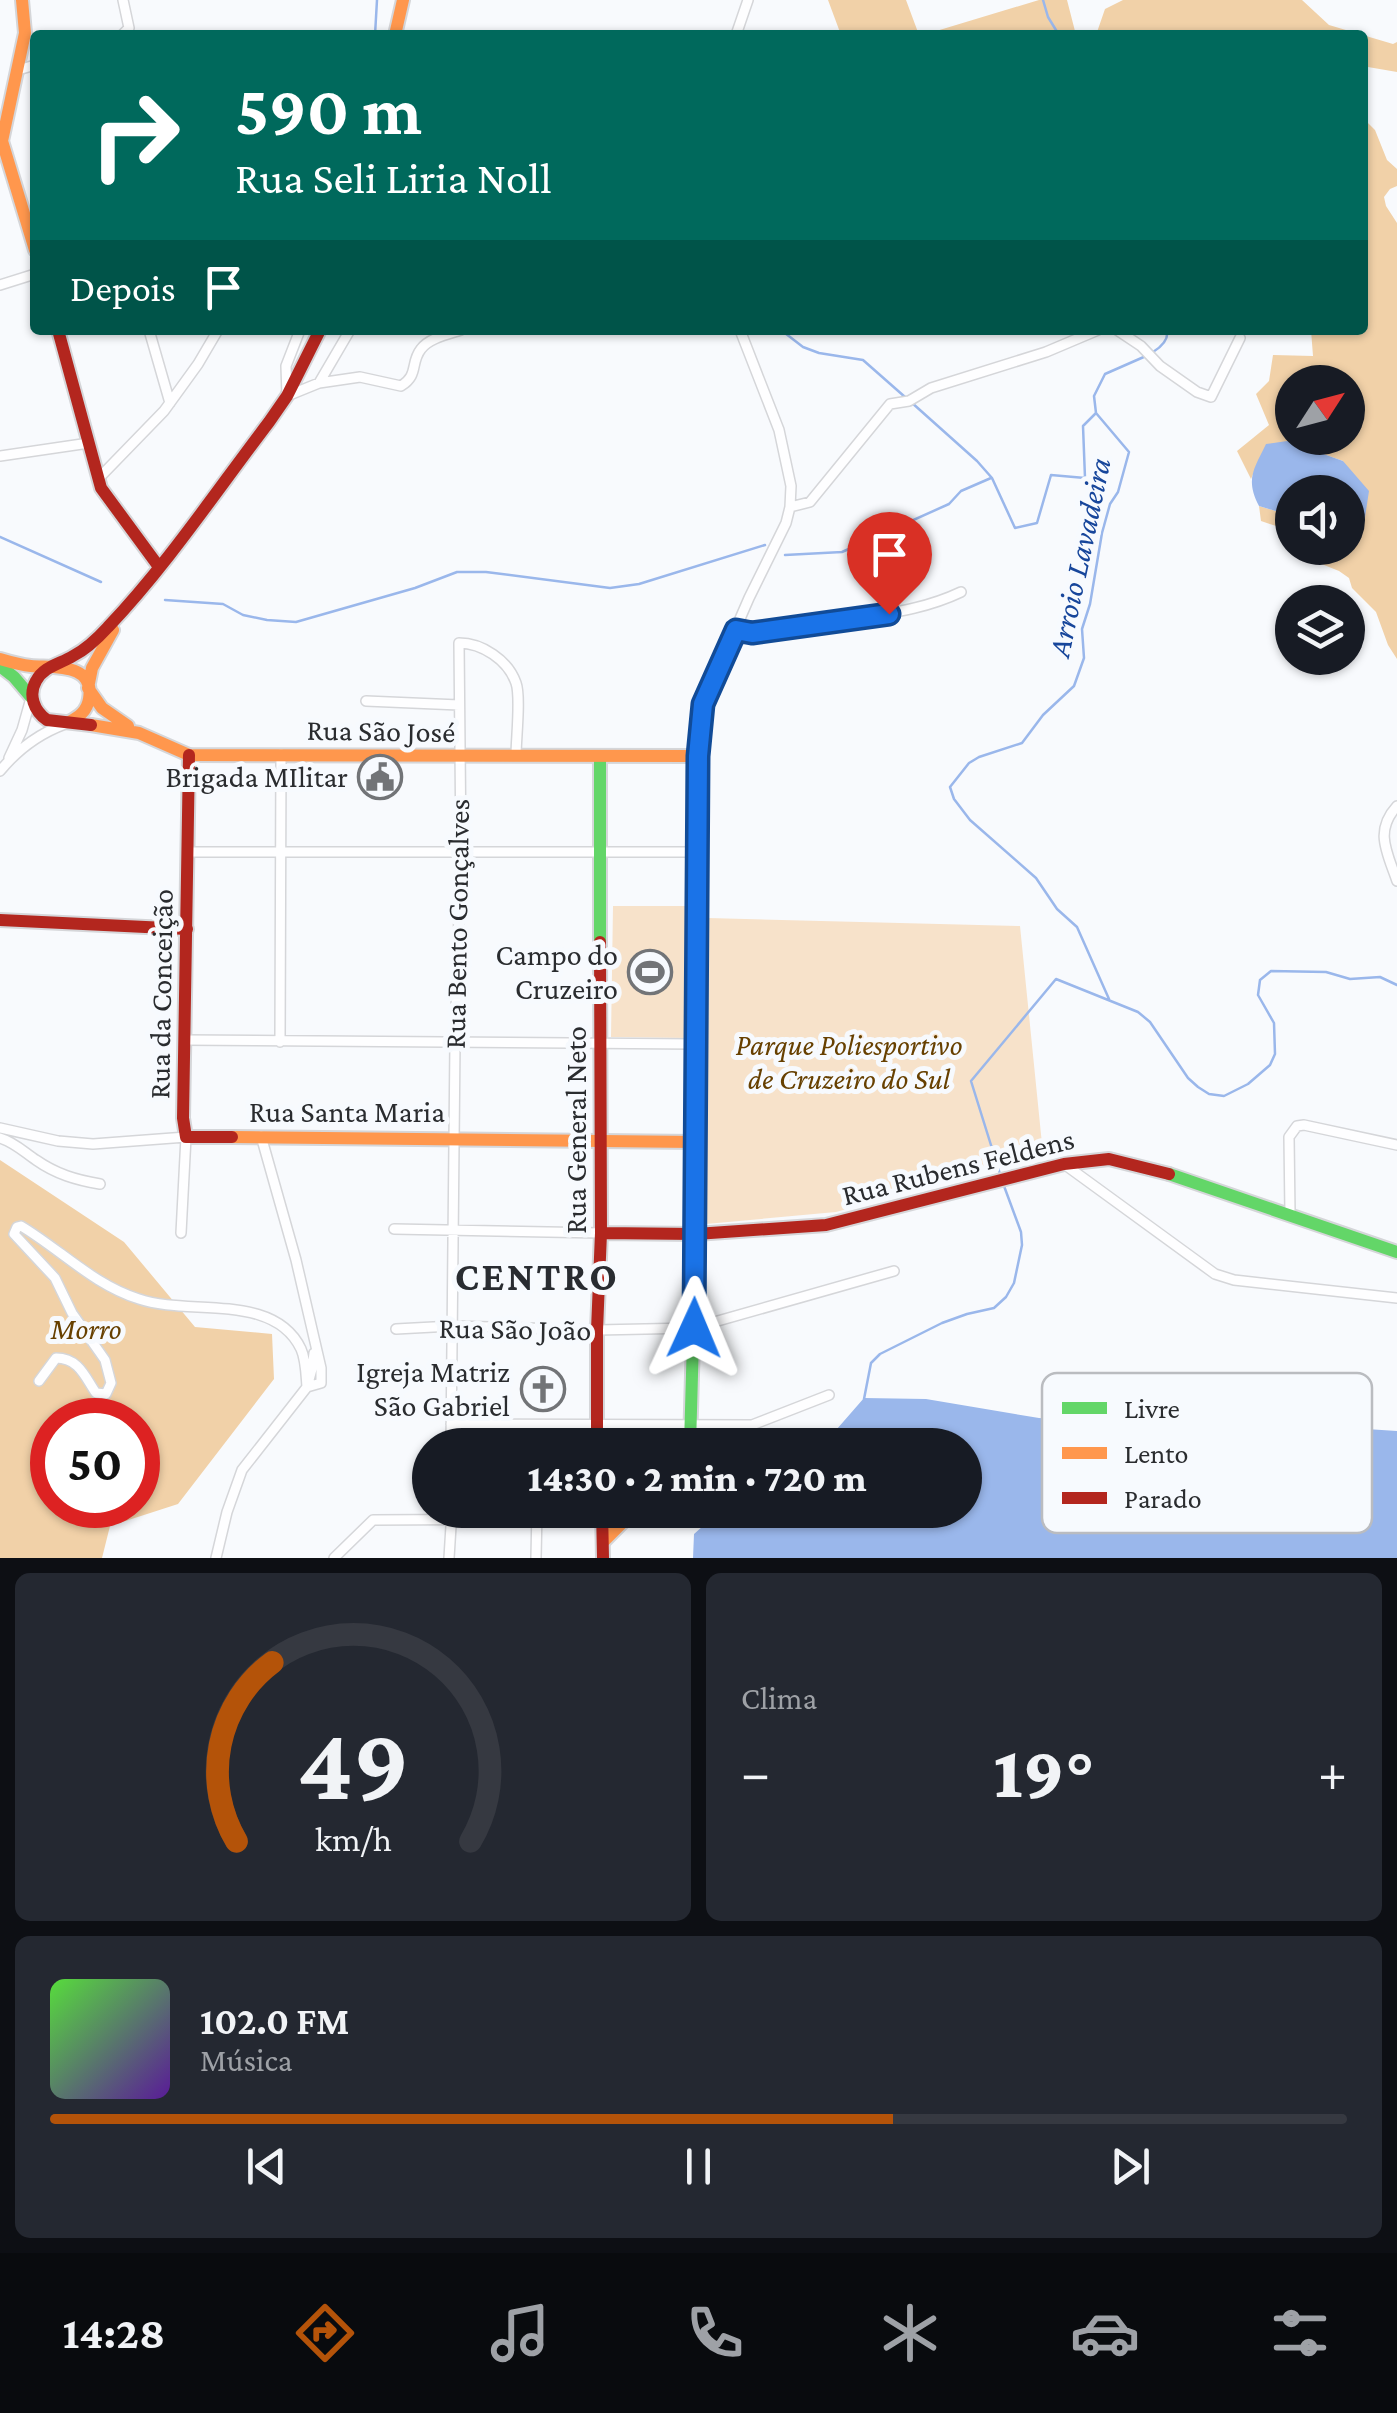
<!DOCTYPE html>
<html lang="pt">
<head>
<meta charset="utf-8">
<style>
  body { margin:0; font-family:"Crimson Pro",serif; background:#242831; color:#f1f3f6; height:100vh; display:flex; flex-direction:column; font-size:38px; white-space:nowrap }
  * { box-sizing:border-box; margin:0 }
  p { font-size:32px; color:#9ea1a6 }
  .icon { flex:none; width:55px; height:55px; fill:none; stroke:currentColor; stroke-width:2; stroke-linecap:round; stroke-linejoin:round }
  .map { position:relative; height:1558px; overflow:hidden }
  .details { display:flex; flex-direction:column; gap:15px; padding:15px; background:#0d0f14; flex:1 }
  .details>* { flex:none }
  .guide { position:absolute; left:30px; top:30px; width:1338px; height:305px; border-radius:10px; box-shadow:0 2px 8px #0004; background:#00695c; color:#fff; overflow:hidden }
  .needle { width:65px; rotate:54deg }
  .fabs { position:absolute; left:1275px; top:365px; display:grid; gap:20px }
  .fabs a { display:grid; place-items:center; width:90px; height:90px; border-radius:50%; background:#171b24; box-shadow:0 2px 8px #0004; font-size:50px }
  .speed { position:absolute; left:30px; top:1398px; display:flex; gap:20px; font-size:50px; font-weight:700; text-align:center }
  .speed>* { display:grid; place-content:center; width:130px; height:130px; border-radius:50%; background:#171b24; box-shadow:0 2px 8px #0004; line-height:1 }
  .speed .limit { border:15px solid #d22; background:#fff; color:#111 }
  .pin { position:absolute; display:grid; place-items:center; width:85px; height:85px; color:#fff; margin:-102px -42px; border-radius:50% 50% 50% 0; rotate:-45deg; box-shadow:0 0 10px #0007 }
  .pin .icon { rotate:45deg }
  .me { position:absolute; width:110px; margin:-55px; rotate:1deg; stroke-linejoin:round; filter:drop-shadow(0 0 8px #0008) }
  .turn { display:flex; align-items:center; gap:35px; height:210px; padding:0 40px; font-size:45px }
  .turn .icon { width:130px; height:130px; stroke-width:2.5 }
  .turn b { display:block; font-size:70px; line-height:85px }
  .then { display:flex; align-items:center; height:95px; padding:0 40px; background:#0003; gap:20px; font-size:38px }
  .big { font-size:75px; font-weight:800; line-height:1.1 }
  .details .card { flex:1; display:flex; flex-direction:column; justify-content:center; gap:15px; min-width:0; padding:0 35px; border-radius:15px; background:#242831 }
  .details .dial { align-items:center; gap:0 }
  .dial svg { height:260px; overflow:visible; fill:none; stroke:#363941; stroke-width:7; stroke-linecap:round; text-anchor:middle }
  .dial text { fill:#f1f3f6; stroke:none }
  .song { display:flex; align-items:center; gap:30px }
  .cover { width:120px; height:120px; border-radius:15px; background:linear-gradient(135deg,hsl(110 70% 55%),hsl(270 70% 35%)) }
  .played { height:10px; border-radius:5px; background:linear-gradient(90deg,#b45309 65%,#363941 65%) }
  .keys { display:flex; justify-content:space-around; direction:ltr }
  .heat { display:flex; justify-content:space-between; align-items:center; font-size:55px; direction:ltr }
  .details .tiles { flex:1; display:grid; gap:15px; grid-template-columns:1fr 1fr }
  .card:last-child { grid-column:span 2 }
  .trip { position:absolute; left:412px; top:1428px; width:570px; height:100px; border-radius:50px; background:#171b24; box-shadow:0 2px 8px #0004; font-weight:800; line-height:100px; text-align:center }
  .tab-bar { display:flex; height:160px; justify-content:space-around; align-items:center; background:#090b0e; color:#9ea1a6 }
  .tab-bar .icon { width:70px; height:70px }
  .tab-bar .selected { color:#b45309 }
  .tab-bar b { font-size:45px; color:#f1f3f6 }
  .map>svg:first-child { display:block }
  .green { fill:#f7e2ca }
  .forest { fill:#f1d1a8; fill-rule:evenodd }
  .water { fill:#9ab7eb }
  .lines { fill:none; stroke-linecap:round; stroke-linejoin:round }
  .stream { stroke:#9ab7eb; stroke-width:2.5 }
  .street-casing { stroke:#d5d6d9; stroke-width:12 }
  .fast-casing { stroke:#d5d6d9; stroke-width:16 }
  .slow-casing { stroke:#d5d6d9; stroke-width:16 }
  .jam-casing { stroke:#d5d6d9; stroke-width:16 }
  .street { stroke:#fefeff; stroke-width:9 }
  .fast { stroke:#63d668; stroke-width:12 }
  .slow { stroke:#ff974d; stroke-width:12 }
  .jam { stroke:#b3261e; stroke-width:12 }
  .route-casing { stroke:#114b97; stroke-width:25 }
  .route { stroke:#1a73e8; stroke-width:18 }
  .labels { text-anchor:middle; stroke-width:10; stroke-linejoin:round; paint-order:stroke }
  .street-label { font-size:30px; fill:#2a2c2f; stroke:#f7fafe }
  .poi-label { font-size:30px; fill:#2a2c2f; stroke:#f7fafe; text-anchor:end }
  .park-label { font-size:30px; font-style:italic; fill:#674000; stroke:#f7fafe }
  .water-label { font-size:32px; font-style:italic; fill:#17469b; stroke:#f7fafe }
  .district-label { font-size:40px; font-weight:bold; letter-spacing:2.5px; fill:#292c31; stroke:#f7fafe }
  .key { fill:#f7fafe; stroke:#babcc0; stroke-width:2.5 }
  .key-label { font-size:28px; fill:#2a2c2f }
</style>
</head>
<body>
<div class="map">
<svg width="1397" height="1558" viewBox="0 0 1397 1558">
  <rect width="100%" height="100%" fill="#f8fafd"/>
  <path class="green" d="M 613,906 L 686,906 L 689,1038 L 611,1037 Z
    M 708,918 L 1020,926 L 1043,1154 L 836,1212 L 706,1224 Z
    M 604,1435 L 656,1435 L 656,1445 L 605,1445 Z"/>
  <path class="forest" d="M 828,0 L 906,0 L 919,35 L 841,35 Z
    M 1039,0 L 1067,0 L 1076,35 L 923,35 Z
    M 1123,0 L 1302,0 L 1329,25 L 1393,44 L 1397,42 L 1397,72 L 1368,67 L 1363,75 L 1362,35 L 1096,35 L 1105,9 Z
    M 1363,118 L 1375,130 L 1387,160 L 1397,169 L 1397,186 L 1390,189 L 1384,197 L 1386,206 L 1397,223 L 1397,659 L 1388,645 L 1376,612 L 1352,588 L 1349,578 L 1339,571 L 1314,561 L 1300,548 C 1317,548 1333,552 1350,553 L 1364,524 L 1343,461 L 1287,441 L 1259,460 L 1251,479 L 1237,451 L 1269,425 L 1256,394 L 1269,381 L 1273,355 L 1313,356 L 1311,330 L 1362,330 ZM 1292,382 L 1348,382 L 1348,438 L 1292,438 Z
    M 1259,506 L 1292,516 L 1292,541 L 1279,527 L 1261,521 Z
    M 0,1160 L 124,1242 L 195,1327 L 272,1334 L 274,1379 L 178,1504 L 110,1526 L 102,1558 L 0,1558 ZM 52,1420 L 138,1420 L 138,1505 L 52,1505 Z"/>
  <path class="water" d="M 1287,441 L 1343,461 L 1369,491 L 1364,524 L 1350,553 L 1329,552 L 1315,548 L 1348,548 L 1348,492 L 1292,492 L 1292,516 L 1259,506 C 1245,479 1254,469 1266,444 Z
    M 864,1398 L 926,1399 L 1039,1418 L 1175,1427 L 1259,1422 L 1397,1431 L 1397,1558 L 693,1558 L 694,1534 L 721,1510 L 965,1510 L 965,1445 L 823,1445 Z"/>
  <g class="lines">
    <path class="stream" d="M 1043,0 L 1048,17 L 1059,35
      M 375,35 L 377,0
      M 781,330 L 803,347 L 819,353 L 863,360 L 905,397
      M 1153,352 C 1161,347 1169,340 1167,330
      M 911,402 L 977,461 L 992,478 L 1015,528 L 1037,523 L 1051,475 L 1085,478 L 1083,426 L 1096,413 L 1129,452 L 1118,492 L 1110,504 L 1102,533 L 1090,604 L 1082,629 L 1084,658 L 1074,686 L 1043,715 L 1022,743 L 979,757 L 969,763 L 950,787 L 954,799 L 970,820 L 1036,878 L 1057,909 L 1077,927 L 1109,999
      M 1096,413 L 1094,396 L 1105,374 L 1146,356
      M 0,537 L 101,582
      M 785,555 L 842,552 L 949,504 L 961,491 L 991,478
      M 165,600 L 223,604 L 243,615 L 267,620 L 296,622 L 415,588 L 457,572 L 486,572 L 610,588 L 639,584 L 765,545
      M 1000,1174 L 971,1081 L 1056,979 L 1138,1012 L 1150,1022 L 1188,1078 L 1198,1087 L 1209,1094 L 1224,1096 L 1248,1084 L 1270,1065 L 1275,1054 L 1274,1023 L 1258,995 L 1260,980 L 1271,971 L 1326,972 L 1350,979 L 1380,977 L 1397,985
      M 864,1399 L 871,1363 L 880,1354 L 942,1323 L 967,1314 L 994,1308 L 1006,1297 L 1014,1283 L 1022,1245 L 1021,1232 L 1004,1186"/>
    <defs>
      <path id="street" d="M 122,35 L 129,28 L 123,0
        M 736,35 L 748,0
        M 18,70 L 35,65
        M 0,285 L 35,274
        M 149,330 L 170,403
        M 300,330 L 286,366 L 287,396 L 319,383 L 350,330
        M 1117,330 L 1141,346 L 1160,366 L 1197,392 L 1211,397 L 1240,338
        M 319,383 L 360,377 L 401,386 C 419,375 410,363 421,349 C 429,338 449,334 461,330
        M 0,456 L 89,443
        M 98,479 L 164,411 L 198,364 L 218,330
        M 790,507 L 810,502 L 890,404 L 909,401 L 931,388 L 1046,352 L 1098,330
        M 736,629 C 769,637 805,627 838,622 C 881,614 921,611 961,592
        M 366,701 L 459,705
        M 699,756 L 703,704 L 749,598 L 786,523 L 790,507 L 791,486 L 779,430 L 740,330
        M 9,758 L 22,730 L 31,698
        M 0,771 C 18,749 38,734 65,724
        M 1397,806 C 1374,831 1387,852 1397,881
        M 189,852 L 697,852
        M 184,1040 L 695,1044
        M 280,1042 L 281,754
        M 0,1128 L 58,1141 L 93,1144 L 186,1137 L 181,1233
        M 261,1136 L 296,1260 L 321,1368 L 321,1383 L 307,1387
        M 0,1138 C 14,1142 24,1152 36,1160 C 56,1174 76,1180 100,1184
        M 1064,1164 L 1215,1274 L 1234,1280 L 1397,1298
        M 1290,1214 L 1289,1137 L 1297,1126 L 1304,1125 L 1397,1145
        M 394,1229 L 601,1233
        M 396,1329 L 452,1326 L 597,1330 L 693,1328 L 894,1271
        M 39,1381 L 56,1358 C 79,1358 85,1377 96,1393 L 106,1394 L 111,1383 L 105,1360 L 72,1313 L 55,1278 L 14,1234 L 17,1227 L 21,1226 C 61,1250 94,1285 139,1299 C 188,1316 274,1292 301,1349 C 306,1360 306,1375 307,1387
        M 451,1424 L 752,1425 L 829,1395
        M 451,1445 L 455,1042 L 461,851 L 459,643 C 482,643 508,660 516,683 C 521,697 516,739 516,756
        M 539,1445 L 540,1425
        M 216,1558 L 227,1512 L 242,1470 L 307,1387 L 312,1369 L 314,1353
        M 334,1558 L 373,1520 L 536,1519
        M 449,1558 L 452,1510
        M 536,1558 L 537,1510"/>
      <path id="fast" d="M 0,666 L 14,677 L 31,697
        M 600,756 L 600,942
        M 1169,1174 L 1397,1252
        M 690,1445 L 696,1234 L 697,880"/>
      <path id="slow" d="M 22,0 L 25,33 L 2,141 L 35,250
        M 395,35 L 403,0
        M 113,630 L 92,668 L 88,688 L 102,708 L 128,726
        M 0,659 C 10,662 20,665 31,666 C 55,668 95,663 89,699 C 87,711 79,717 69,722
        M 91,725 L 139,733 L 189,755 L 699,756 L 697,880
        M 232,1137 L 695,1142
        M 604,1541 L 635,1510"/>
      <path id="jam" d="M 58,330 L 101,488 L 159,567
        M 91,725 L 47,720 C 34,711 28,695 36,681 C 44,666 60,664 73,656 C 87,649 98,638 108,627 C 167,565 217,490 269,422 L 287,396 L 320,330
        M 189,755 L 183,1118 L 186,1137 L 232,1137
        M 0,920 L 187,929
        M 601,1233 L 696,1234 L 826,1225 L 1064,1164 L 1109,1159 L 1169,1174
        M 597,1445 L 597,1330 L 601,1233 L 600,942
        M 602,1510 L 603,1558"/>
    </defs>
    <use href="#street" class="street-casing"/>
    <use href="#fast" class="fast-casing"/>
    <use href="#slow" class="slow-casing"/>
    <use href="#jam" class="jam-casing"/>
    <use href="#street" class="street"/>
    <use href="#fast" class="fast"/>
    <use href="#slow" class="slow"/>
    <use href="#jam" class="jam"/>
  </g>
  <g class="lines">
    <defs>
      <path id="route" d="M 694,1328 L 698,756 L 703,704 L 736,630 L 752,633 L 889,614"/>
    </defs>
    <use href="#route" class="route-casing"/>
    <use href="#route" class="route"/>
  </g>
  <defs>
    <symbol id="civic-ring" viewBox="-11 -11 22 22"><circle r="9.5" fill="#f7fafe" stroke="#727477" stroke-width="1.5"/><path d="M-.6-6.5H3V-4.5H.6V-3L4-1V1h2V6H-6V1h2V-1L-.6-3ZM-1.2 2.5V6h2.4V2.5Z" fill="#727477"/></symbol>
    <symbol id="stadium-ring" viewBox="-11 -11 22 22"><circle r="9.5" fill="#f7fafe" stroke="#727477" stroke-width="1.5"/><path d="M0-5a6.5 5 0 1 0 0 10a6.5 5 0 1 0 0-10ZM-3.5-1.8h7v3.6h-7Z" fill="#727477"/></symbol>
    <symbol id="church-ring" viewBox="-11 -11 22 22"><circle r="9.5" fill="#f7fafe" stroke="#727477" stroke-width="1.5"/><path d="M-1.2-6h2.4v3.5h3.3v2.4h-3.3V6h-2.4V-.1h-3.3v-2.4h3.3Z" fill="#727477"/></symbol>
  </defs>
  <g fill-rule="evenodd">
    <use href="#civic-ring" x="355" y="752" width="50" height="50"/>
    <use href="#stadium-ring" x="625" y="947" width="50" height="50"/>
    <use href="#church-ring" x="518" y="1364" width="50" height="50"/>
  </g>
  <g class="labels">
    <g class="street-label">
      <text transform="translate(381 731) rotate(1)" y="10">Rua São José</text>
      <text transform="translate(457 924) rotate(-89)" y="10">Rua Bento Gonçalves</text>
      <text transform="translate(161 994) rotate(-89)" y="10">Rua da Conceição</text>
      <text x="347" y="1122">Rua Santa Maria</text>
      <text transform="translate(576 1130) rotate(-90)" y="10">Rua General Neto</text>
      <text transform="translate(958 1167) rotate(-14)" y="10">Rua Rubens Feldens</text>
      <text transform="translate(515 1329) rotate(1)" y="10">Rua São João</text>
    </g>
    <g class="poi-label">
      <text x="348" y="787">Brigada MIlitar</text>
      <text x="618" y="965">Campo do<tspan x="618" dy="34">Cruzeiro</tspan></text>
      <text x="510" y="1382">Igreja Matriz<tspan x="510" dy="34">São Gabriel</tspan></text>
    </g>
    <g class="park-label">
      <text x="849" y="1055">Parque Poliesportivo<tspan x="849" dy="34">de Cruzeiro do Sul</tspan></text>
      <text x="86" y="1339">Morro</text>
    </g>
    <g class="water-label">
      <text transform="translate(1079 557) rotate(-78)" y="11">Arroio Lavadeira</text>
    </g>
    <g class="district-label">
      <text x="537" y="1290">CENTRO</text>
    </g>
  </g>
  <rect x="1042" y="1373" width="330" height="160" rx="15" class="key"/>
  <rect x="1062" y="1402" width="45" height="12" fill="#63d668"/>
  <rect x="1062" y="1447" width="45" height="12" fill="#ff974d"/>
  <rect x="1062" y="1492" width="45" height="12" fill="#b3261e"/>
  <g class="key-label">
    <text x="1124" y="1418">Livre</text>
    <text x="1124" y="1463">Lento</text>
    <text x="1124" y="1508">Parado</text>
  </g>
</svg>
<div class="fabs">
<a><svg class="needle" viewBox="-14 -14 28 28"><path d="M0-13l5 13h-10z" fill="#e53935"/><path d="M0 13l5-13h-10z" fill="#9ea1a6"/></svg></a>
<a><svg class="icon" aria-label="sound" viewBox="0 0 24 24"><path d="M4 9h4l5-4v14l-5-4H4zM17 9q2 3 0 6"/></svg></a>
<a><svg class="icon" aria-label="layers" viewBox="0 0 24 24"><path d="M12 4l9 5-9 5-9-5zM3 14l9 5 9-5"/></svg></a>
</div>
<div class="speed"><div class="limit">50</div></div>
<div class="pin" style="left:889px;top:614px;background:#d93025"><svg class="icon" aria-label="arrive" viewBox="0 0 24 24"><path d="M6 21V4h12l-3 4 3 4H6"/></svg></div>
<svg class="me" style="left:694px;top:1328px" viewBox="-20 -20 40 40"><path d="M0-17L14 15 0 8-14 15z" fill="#1a73e8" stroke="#fff" stroke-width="4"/></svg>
<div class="trip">14:30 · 2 min · 720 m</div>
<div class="guide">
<div class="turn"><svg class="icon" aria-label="right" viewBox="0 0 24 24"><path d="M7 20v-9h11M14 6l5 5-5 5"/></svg><div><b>590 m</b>Rua Seli Liria Noll</div></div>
<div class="then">Depois<svg class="icon" aria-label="arrive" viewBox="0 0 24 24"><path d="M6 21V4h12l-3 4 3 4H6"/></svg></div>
</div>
</div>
<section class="details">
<div class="tiles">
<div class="card dial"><svg viewBox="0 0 100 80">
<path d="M14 69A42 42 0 1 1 86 69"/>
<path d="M14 69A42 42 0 0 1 25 14" stroke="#b45309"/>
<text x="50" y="56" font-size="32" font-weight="700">49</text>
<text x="50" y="72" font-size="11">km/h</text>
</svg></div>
<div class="card"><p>Clima</p>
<div class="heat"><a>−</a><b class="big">19°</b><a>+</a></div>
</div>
<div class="card">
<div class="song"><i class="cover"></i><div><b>102.0 FM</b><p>Música</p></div></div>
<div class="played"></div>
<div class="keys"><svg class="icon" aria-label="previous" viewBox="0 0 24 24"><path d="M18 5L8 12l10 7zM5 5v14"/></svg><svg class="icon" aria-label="pause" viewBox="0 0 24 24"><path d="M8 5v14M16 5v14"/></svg><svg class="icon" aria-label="next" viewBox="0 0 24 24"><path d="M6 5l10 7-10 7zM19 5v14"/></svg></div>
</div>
</div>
</section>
<nav class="tab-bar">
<b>14:28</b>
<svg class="icon selected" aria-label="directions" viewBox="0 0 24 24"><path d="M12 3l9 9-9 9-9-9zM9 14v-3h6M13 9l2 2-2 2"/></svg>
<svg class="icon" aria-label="music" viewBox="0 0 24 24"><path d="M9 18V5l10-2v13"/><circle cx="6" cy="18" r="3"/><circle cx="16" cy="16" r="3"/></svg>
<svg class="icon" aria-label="phone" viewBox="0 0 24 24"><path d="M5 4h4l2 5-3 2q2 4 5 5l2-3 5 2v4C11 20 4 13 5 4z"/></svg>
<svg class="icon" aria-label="climate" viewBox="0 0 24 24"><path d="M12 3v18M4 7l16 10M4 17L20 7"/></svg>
<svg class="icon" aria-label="car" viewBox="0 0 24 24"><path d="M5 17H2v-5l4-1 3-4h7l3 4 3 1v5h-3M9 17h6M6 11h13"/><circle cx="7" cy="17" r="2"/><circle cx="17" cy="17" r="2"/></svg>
<svg class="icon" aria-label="filters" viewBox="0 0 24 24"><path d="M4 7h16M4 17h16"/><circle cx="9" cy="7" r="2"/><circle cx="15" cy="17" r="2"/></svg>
</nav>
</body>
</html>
